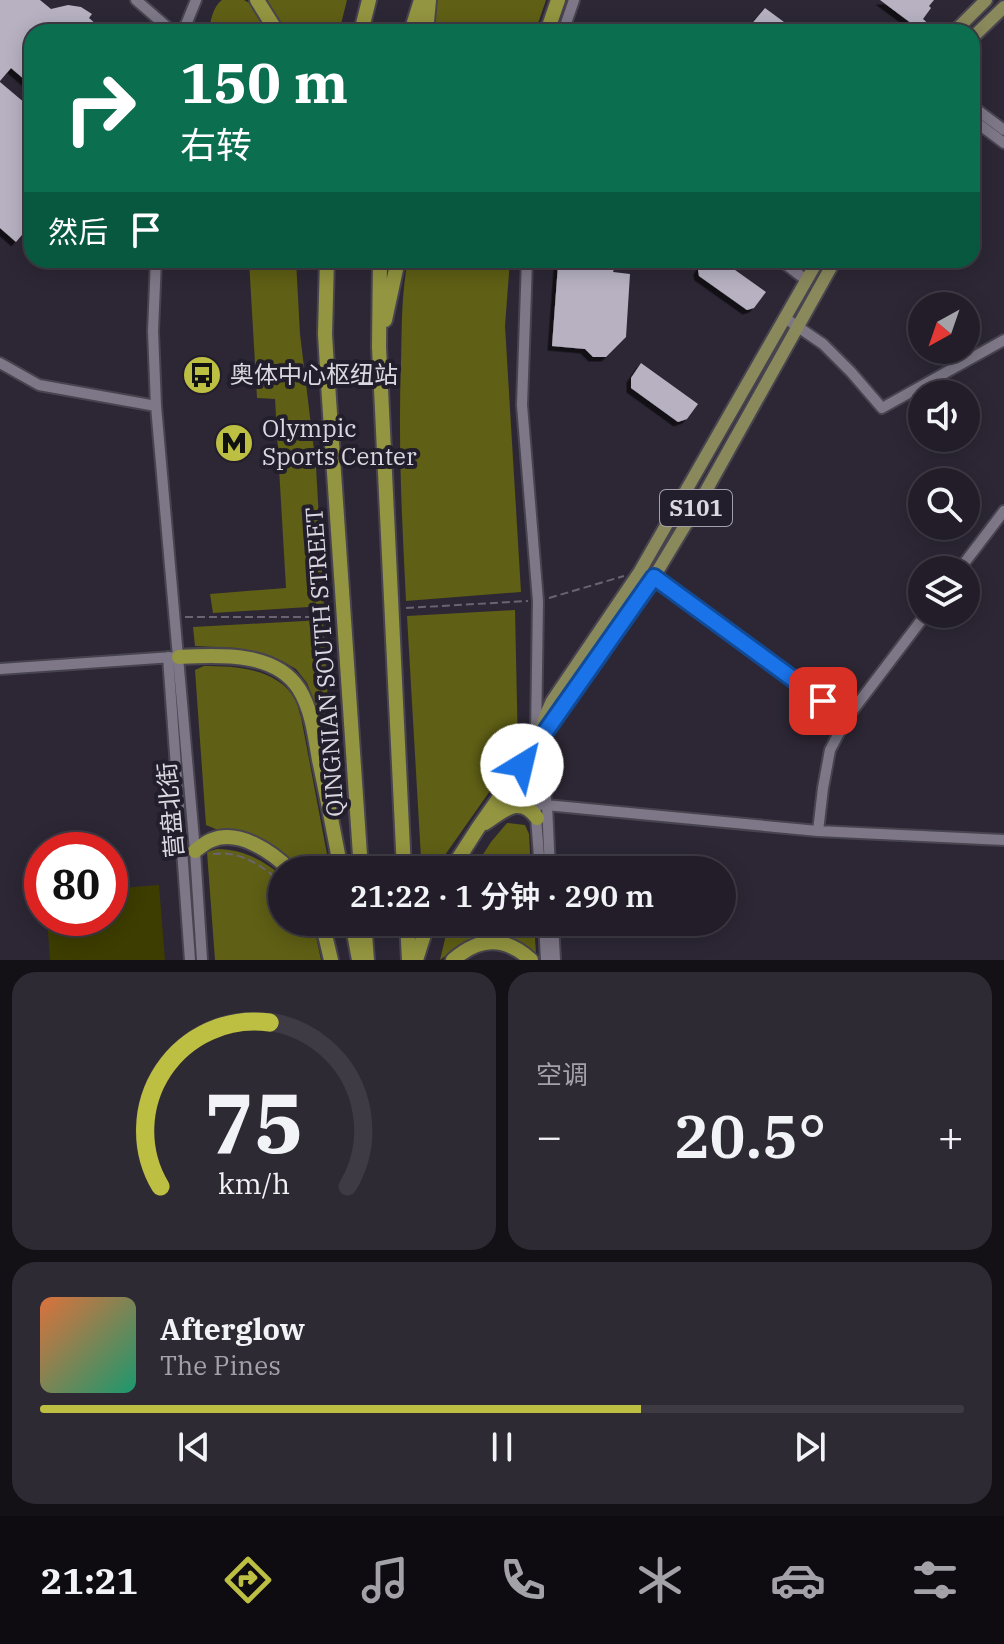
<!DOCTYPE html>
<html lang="zh">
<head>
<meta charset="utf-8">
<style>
  body { margin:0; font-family:"IBM Plex Serif","Noto Sans SC",serif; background:#2e2a34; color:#f1f3f6; height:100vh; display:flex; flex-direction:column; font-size:30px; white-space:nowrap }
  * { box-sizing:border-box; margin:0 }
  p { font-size:26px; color:#a2a2a8 }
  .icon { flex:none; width:44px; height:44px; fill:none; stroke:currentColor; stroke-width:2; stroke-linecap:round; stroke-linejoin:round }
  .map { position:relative; height:960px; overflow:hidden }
  .panel { display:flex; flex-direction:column; gap:12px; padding:12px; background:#131016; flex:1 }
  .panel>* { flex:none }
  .hud { position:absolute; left:24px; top:24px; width:956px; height:244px; border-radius:24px; box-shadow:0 4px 20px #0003,0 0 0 2px #3f3b45; background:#0b6e4f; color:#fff; overflow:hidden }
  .needle { width:52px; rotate:220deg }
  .controls { position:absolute; left:908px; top:292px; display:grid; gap:16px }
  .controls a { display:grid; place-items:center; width:72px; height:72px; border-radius:50%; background:#221d28; box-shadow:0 4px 20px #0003,0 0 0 2px #3f3b45; font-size:40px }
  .speed { position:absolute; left:24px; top:832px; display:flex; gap:16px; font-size:40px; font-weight:700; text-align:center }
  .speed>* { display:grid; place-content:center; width:104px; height:104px; border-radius:50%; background:#221d28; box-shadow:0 4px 20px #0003,0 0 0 2px #3f3b45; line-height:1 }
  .speed .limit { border:12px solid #d22; background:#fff; color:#111 }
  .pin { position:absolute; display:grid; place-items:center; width:68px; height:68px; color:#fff; margin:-34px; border-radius:16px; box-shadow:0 4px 12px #0006 }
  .me { position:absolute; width:88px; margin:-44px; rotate:36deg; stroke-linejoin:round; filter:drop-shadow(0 0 6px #0008) }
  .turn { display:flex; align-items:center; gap:28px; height:168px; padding:0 24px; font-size:36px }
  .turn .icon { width:104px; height:104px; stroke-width:2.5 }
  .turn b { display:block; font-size:56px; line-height:68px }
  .then { display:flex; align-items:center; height:76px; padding:0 24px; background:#0003; gap:16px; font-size:30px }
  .big { font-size:60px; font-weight:600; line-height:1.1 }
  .panel .widget { flex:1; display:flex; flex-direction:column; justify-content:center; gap:12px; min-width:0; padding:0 28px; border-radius:24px; background:#2e2a34 }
  .panel .dial { align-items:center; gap:0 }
  .dial svg { height:208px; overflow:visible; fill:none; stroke:#3f3b45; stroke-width:7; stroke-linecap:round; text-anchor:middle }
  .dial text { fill:#f1f3f6; stroke:none }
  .song { display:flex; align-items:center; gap:24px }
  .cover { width:96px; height:96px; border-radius:12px; background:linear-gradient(135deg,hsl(20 70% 55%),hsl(160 70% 35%)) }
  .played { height:8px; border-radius:4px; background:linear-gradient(90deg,#bdbf43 65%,#3f3b45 65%) }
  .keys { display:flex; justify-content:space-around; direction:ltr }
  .heat { display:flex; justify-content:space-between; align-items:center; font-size:44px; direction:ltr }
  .panel .tiles { flex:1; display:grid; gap:12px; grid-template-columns:1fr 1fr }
  .widget:last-child { grid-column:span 2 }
  .trip { position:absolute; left:268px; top:856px; width:468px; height:80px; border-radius:40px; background:#221d28; box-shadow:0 4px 20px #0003,0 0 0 2px #3f3b45; font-weight:600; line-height:80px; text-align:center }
  .dock { display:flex; height:128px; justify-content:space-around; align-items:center; background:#0e0c10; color:#a2a2a8 }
  .dock .icon { width:56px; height:56px }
  .dock .on { color:#bdbf43 }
  .dock b { font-size:36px; color:#f1f3f6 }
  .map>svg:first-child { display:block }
  .green { fill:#3d3d01 }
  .forest { fill:#5f5f15 }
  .building { fill:#b7b1c2; filter:url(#shadow) }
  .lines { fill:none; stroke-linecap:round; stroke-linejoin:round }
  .minor-casing { stroke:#48444f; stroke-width:14 }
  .major-casing { stroke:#48444f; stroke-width:16 }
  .highway-casing { stroke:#48444f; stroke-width:18 }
  .path { stroke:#696470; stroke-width:2; stroke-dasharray:8 4; stroke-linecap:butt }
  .minor { stroke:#7d7787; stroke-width:10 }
  .major { stroke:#8a895c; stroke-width:12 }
  .highway { stroke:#939540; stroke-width:14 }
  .route-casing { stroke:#114b97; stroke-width:20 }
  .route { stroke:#1a73e8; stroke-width:14 }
  .labels { text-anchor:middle; stroke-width:8; stroke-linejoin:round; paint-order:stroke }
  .shield { fill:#231e2b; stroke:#a4a0aa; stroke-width:2 }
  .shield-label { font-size:22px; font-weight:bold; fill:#dbd8e1 }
  .poi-label { font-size:24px; fill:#dbd8e1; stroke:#231e2b; text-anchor:start }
  .street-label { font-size:24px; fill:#dbd8e1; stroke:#231e2b }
</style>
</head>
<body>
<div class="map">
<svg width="1004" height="960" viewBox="0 0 1004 960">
  <defs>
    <filter id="shadow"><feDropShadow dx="-4.5" dy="4.5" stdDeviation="0" flood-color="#0009"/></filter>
  </defs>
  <rect width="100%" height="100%" fill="#2d2735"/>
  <path class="green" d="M 159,885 L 165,960 L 50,960 L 47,918 L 110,918 L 110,889 Z"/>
  <path class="forest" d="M 222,0 L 244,0 L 251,4 L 268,32 L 209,32 C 210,22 213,6 222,0 Z
    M 264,0 L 347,0 L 339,32 L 284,32 Z
    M 435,0 L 546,0 L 535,32 L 435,32 Z
    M 249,260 L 296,260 L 300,334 L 316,467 L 324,606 L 213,613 L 210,594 L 286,588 L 275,399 L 257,398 Z
    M 408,260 L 510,260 L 505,326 L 521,592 L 406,601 C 402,522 398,443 401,363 C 402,329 401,294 408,260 Z
    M 515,610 L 518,751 L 440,862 L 428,864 L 421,858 L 407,616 Z
    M 323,620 L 333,782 L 318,710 L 307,683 L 296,669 L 282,661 L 266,655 L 236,648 L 195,646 L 193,627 Z
    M 204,666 C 236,666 277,668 295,699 C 298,704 299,712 301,717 L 330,870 L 297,870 L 253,839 L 218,830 L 206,825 L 195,670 Z
    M 507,823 L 525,825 L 529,834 L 531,870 L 473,870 L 491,842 Z
    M 217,849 C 242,849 263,860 282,876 L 282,922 L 313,922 L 321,960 L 215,960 L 207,852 Z
    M 449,922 L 534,922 L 536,954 C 495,925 478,930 440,960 Z"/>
  <path class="building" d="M 0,0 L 40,0 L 51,9 L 68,5 L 81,7 L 92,14 L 89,18 L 105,32 L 32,32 L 32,86 L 11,68 L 0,81 Z
    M 880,0 L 934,0 L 929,6 L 931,8 L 923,19 L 932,27 L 928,32 L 923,32 Z
    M 765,8 L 784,22 L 777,32 L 745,32 Z
    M 0,82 L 32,109 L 32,223 L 16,242 L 0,228 Z
    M 564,260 L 579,260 L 584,267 L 614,269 L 613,272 L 630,274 L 626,337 L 606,357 L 593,357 L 585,349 L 552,346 L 558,265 Z
    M 704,260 L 721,260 L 766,292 L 754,308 L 747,310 L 699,276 L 698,270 Z
    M 641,363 L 698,404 L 687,419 L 678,422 L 631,388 L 631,378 Z"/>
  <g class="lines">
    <defs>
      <path id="minor" d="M 136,0 L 173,32
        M 183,32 L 196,0
        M 563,32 L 574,0
        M 972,106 L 1004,130
        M 972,119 L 1004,143
        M 156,260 L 153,331 L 156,406 L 195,851 L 202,960
        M 527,260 L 522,405 L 538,601 L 535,804 L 540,870
        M 780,260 L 806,280
        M 785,318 L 823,344 L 851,372 L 882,408 L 1004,340
        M 0,363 L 39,385 L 156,406
        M 959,570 L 1004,511
        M 640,571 L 654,577 L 847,718
        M 168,657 L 190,960
        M 0,669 L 173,657
        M 541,769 L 547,805 L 550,870
        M 535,804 L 818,831 L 1004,840
        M 818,831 L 823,788 L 830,750 L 847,718 L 926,614
        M 544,922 L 546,960
        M 553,922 L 555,960"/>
      <path id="major" d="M 954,32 L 986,0
        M 972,38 L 1004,7
        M 540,732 L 546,714 L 552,701 L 640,571 L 818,260
        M 537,744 L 654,577 L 707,489 L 835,260"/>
      <path id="highway" d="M 257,0 L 277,32
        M 361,32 L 369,0
        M 411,32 L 421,0
        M 426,32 L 429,0
        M 547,32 L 558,0
        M 327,260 L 325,334 L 328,384 L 361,870
        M 380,260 L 379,347 L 404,870
        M 385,320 L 398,260
        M 179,657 C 218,655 275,651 299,689 C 312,710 315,737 319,760 C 327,797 334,833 341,870
        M 485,823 C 503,811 520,794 537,818
        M 195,851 C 200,847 206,842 212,840 C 239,829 272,852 290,870
        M 451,870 L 478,828 L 537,744
        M 322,922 L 331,960
        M 352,922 L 359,960
        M 364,922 L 367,960
        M 407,922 L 409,960
        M 416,960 L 428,922
        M 453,960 C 479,937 505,936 531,960"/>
    </defs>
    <use href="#minor" class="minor-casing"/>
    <use href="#major" class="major-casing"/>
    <use href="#highway" class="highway-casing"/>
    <path class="path" d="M 549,598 L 624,576
      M 406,608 L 528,601
      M 185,617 L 324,617
      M 213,854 C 239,850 264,866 282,884"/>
    <use href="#minor" class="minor"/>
    <use href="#major" class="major"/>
    <use href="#highway" class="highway"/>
  </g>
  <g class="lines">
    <defs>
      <path id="route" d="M 522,765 L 654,577 L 823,701"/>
    </defs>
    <use href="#route" class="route-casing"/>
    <use href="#route" class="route"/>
  </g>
  <defs>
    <symbol id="bus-disc" viewBox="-11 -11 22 22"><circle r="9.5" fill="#bdbf43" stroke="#231e2b"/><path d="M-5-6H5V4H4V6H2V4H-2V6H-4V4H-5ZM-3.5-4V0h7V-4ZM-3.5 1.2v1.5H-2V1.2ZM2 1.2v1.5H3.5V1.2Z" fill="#111"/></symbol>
    <symbol id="metro-disc" viewBox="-11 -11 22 22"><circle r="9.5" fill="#bdbf43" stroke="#231e2b"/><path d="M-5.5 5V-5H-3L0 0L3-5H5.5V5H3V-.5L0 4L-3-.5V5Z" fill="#111"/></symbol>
  </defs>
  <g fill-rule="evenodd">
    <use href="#bus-disc" x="180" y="353" width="44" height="44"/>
    <use href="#metro-disc" x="212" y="421" width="44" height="44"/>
  </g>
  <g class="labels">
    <rect class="shield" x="660" y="490" width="72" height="36" rx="6"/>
    <g class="shield-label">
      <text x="696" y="516">S101</text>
    </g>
    <g class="poi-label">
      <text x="230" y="383">奥体中心枢纽站</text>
      <text x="262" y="437">Olympic<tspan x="262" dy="28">Sports Center</tspan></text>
    </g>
    <g class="street-label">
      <text transform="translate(325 662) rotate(-94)" y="8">QINGNIAN SOUTH STREET</text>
      <text transform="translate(171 810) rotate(-95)" y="8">营盘北街</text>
    </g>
  </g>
</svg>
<div class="controls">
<a><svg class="needle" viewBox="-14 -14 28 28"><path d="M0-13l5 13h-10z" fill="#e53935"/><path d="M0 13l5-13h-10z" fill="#a2a2a8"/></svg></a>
<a><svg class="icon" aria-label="sound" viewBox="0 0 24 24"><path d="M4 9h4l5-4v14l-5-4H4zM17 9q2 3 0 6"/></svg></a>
<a><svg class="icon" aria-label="search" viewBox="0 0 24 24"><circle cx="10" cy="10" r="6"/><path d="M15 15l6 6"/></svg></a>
<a><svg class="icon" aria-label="layers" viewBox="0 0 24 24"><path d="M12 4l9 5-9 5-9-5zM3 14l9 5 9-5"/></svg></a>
</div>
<div class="speed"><div class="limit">80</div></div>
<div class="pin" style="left:823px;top:701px;background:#d93025"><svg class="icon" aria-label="arrive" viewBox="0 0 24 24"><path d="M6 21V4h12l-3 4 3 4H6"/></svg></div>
<svg class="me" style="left:522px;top:765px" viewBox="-20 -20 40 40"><circle r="19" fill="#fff"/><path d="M0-13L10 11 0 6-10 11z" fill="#1a73e8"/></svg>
<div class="trip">21:22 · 1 分钟 · 290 m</div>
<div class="hud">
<div class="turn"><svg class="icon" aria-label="right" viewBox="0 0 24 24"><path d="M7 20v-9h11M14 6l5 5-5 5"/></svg><div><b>150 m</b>右转</div></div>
<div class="then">然后<svg class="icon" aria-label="arrive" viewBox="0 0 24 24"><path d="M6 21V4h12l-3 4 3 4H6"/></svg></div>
</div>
</div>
<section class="panel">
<div class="tiles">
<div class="widget dial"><svg viewBox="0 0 100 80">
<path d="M14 69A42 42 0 1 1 86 69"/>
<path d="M14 69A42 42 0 0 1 56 6" stroke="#bdbf43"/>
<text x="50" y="56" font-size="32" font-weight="700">75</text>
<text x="50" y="72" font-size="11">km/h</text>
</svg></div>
<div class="widget"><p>空调</p>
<div class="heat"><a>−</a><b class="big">20.5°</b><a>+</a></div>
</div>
<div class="widget">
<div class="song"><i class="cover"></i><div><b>Afterglow</b><p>The Pines</p></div></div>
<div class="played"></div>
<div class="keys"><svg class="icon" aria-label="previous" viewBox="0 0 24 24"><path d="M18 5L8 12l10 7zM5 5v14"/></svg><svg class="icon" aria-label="pause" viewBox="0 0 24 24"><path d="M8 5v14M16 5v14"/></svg><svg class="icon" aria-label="next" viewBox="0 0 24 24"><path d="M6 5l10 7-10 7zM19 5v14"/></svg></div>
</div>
</div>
</section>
<nav class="dock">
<b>21:21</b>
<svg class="icon on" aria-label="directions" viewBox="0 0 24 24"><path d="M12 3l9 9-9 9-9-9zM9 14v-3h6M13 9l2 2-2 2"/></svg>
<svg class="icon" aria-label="music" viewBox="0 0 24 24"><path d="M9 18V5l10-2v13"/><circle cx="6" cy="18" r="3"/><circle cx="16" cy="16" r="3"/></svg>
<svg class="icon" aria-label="phone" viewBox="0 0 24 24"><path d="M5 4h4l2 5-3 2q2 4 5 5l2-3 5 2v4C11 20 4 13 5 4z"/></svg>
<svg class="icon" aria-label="climate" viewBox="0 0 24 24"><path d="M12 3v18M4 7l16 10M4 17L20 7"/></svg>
<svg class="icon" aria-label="car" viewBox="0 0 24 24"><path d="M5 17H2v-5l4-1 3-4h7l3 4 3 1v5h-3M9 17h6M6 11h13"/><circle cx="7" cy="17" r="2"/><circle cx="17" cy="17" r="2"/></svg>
<svg class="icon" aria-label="filters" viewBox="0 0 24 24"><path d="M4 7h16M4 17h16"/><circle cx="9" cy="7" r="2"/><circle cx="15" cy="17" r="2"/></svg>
</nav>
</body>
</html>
